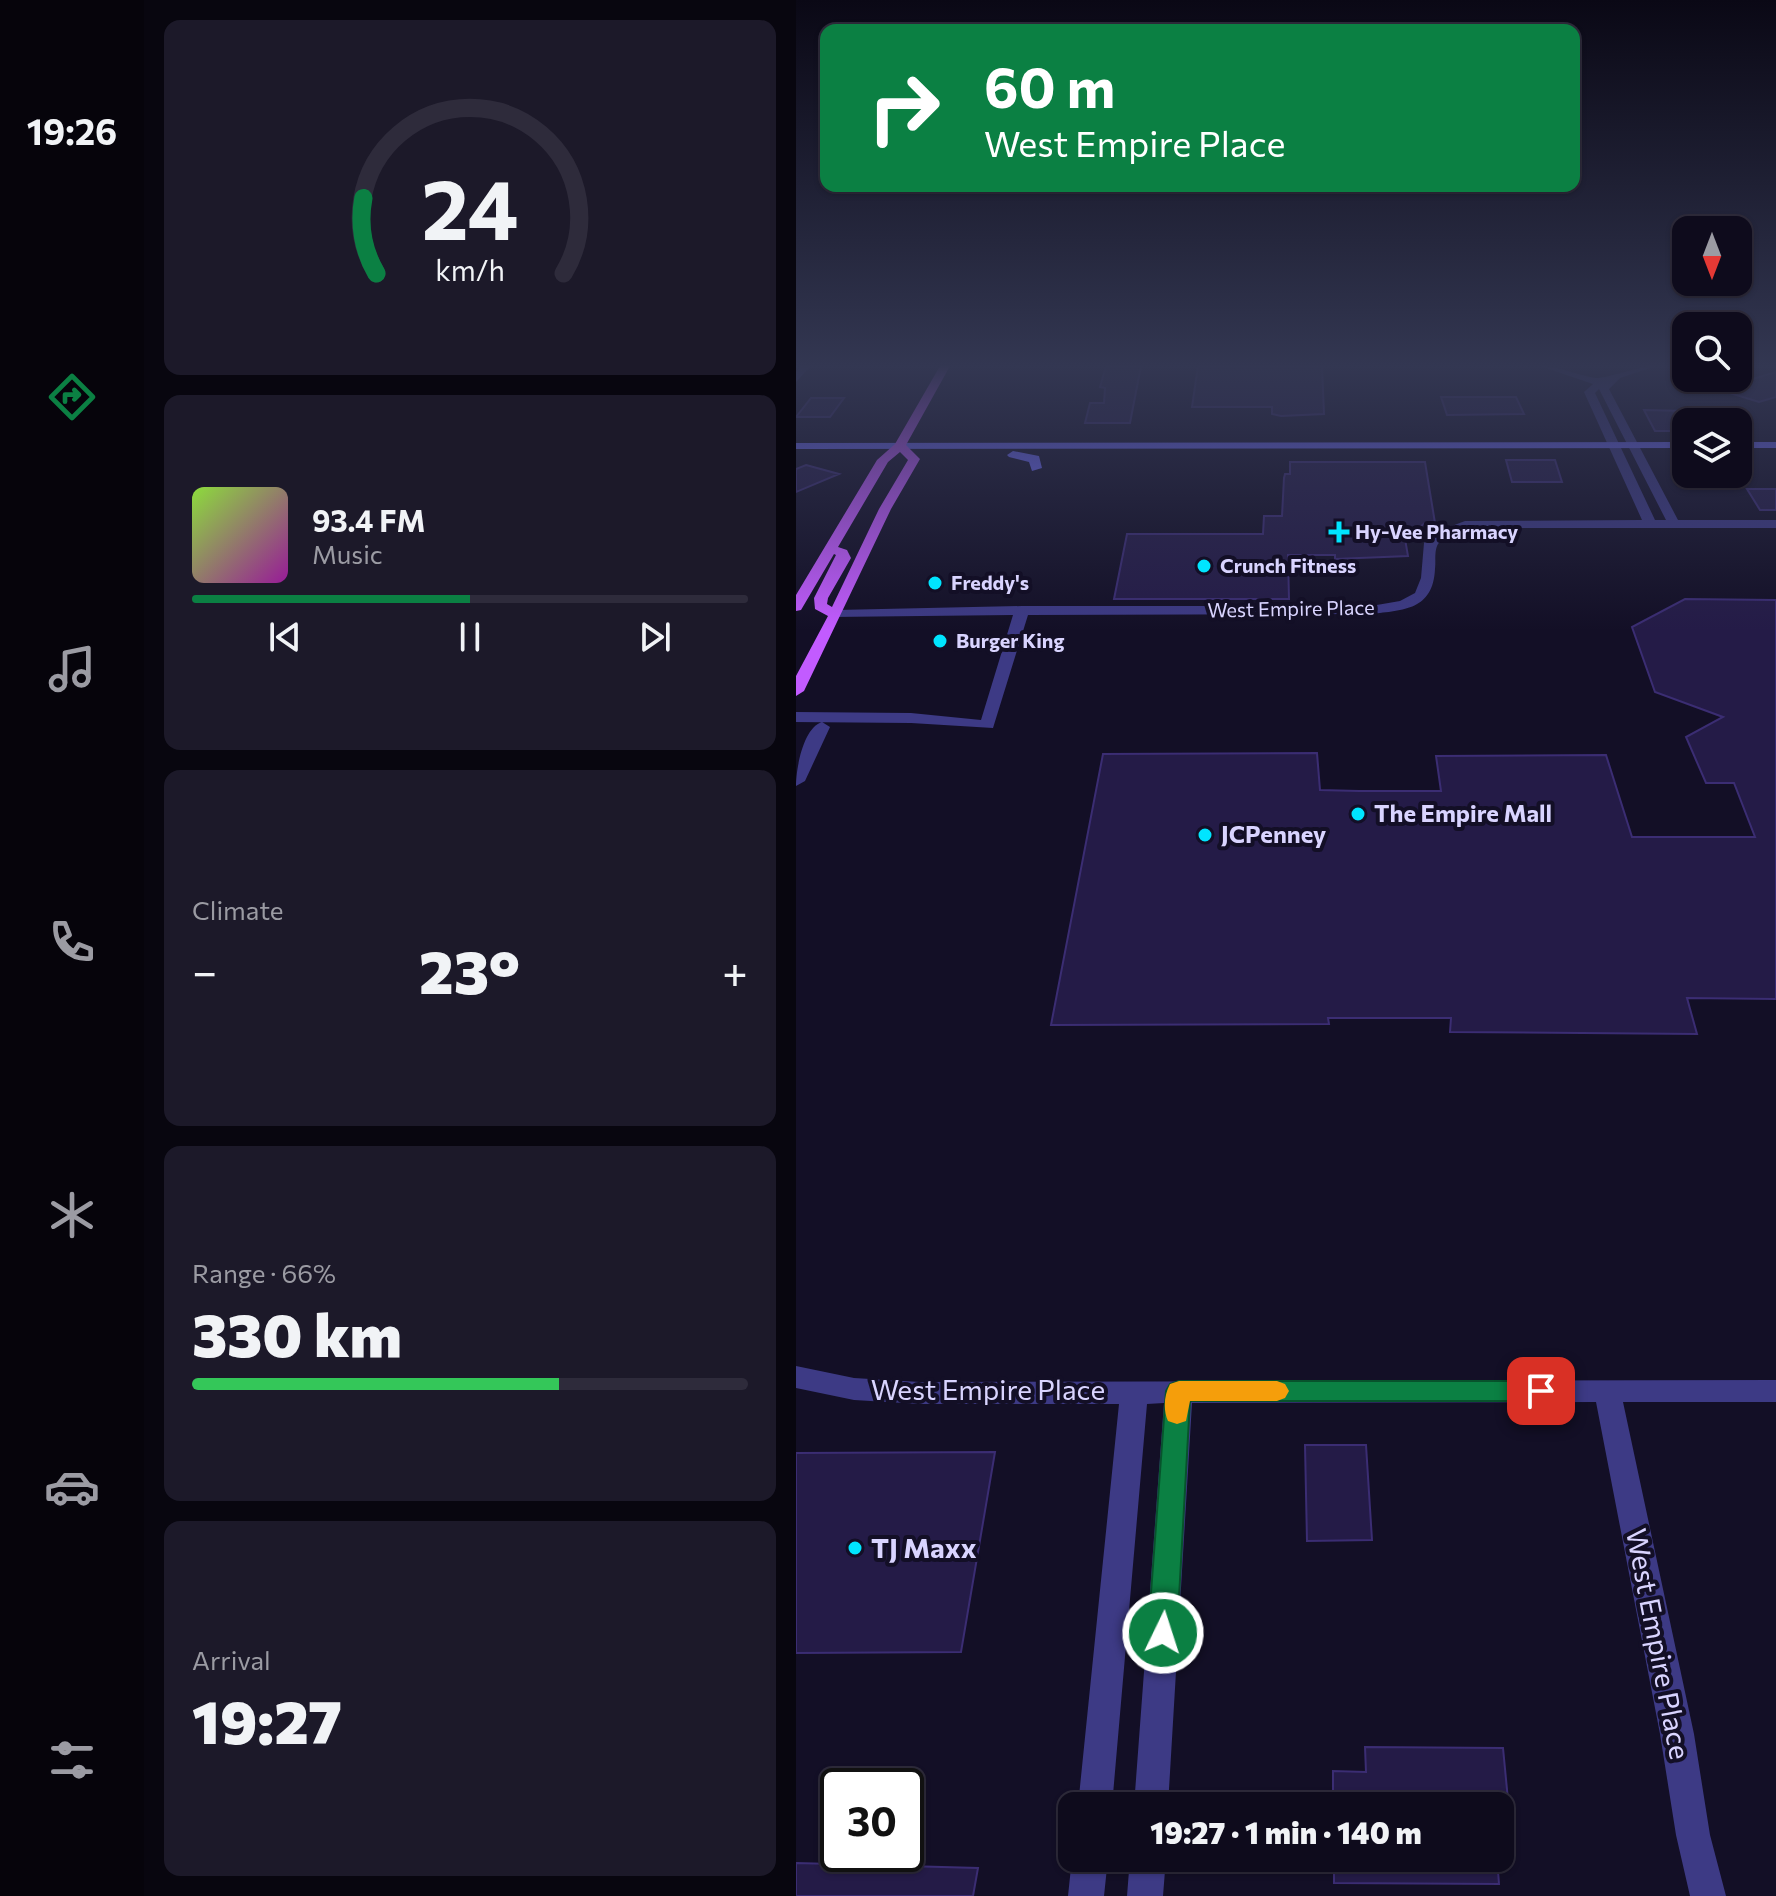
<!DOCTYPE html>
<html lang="en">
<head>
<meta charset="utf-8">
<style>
  body { margin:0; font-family:Commissioner,sans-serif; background:#1c1929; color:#f1f3f6; height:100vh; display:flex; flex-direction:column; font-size:30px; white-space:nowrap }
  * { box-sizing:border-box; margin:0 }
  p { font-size:26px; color:#9b9ba3 }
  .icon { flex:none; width:44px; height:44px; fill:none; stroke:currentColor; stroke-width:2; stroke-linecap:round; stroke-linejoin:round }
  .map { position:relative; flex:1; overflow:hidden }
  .side { display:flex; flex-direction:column; gap:20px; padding:20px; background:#08060f; width:652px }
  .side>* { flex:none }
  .banner { position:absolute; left:24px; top:24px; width:760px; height:168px; border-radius:16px; box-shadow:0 2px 6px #0004,0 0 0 2px #2e2b3b; background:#0b8043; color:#fff; overflow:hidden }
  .needle { width:52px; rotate:180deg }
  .fabs { position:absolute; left:876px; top:216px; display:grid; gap:16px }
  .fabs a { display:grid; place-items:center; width:80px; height:80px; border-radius:16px; background:#0e0b1c; box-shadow:0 2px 6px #0004,0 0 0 2px #2e2b3b; font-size:40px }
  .speed { position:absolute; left:24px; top:1768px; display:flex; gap:16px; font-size:40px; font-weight:700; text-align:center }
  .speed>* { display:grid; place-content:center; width:104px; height:104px; border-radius:50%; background:#0e0b1c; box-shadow:0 2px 6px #0004,0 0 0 2px #2e2b3b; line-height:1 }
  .speed .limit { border:4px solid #111; border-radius:12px; background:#fff; color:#111 }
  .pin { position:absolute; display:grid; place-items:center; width:68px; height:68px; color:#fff; margin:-34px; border-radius:16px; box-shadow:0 4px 12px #0006 }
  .me { position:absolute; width:88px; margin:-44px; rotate:4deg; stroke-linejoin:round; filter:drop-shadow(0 0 6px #0008) }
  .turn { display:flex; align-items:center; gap:28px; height:168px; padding:0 32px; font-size:36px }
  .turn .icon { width:104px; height:104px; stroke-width:2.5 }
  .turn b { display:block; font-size:56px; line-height:68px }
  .big { font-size:60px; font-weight:800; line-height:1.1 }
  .side .tile { flex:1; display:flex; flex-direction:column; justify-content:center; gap:12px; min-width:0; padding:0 28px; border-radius:16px; background:#1c1929 }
  .side .dial { align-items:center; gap:0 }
  .dial svg { height:208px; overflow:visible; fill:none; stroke:#2e2b3b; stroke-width:7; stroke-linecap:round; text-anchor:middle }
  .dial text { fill:#f1f3f6; stroke:none }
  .song { display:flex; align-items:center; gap:24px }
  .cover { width:96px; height:96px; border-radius:12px; background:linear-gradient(135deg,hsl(90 70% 55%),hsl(300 70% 35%)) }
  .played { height:8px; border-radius:4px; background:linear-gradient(90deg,#0b8043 50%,#2e2b3b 50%) }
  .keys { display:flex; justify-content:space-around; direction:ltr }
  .heat { display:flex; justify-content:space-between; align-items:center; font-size:44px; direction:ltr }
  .charge { height:12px; border-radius:6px; background:linear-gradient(90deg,#34c759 66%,#2e2b3b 0) }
  .trip { position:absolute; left:262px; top:1792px; width:456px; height:80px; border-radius:16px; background:#0e0b1c; box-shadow:0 2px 6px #0004,0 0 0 2px #2e2b3b; font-weight:800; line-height:80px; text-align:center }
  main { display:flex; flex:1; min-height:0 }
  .tab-bar { display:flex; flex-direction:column; width:144px; justify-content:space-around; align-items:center; background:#06040b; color:#9b9ba3 }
  .tab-bar .icon { width:56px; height:56px }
  .tab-bar .active { color:#0b8043 }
  .tab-bar b { font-size:36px; color:#f1f3f6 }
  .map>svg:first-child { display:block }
  .building { fill:#241b47; stroke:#3b2d73; stroke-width:2 }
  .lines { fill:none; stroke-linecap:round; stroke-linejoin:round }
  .minor { fill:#3d3a85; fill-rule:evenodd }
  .secondary { fill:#6f6bff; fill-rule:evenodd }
  .primary { fill:#c25bff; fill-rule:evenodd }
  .route { fill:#0b8043; stroke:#07532c; stroke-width:2 }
  .slow { fill:#f59e0b }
  .poi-dot { fill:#00e5ff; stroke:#130f26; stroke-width:3 }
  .labels { text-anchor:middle; stroke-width:8; stroke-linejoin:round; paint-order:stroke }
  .far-poi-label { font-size:20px; font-weight:bold; fill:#d9d4ff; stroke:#130f26; text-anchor:start }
  .far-street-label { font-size:20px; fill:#d9d4ff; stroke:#130f26 }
  .poi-label { font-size:24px; font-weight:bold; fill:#d9d4ff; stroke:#130f26; text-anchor:start }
  .near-street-label { font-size:28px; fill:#d9d4ff; stroke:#130f26 }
  .near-poi-label { font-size:28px; font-weight:bold; fill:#d9d4ff; stroke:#130f26; text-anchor:start }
</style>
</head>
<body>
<main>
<nav class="tab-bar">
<b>19:26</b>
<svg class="icon active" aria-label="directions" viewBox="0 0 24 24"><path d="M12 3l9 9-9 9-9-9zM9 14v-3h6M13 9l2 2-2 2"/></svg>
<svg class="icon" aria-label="music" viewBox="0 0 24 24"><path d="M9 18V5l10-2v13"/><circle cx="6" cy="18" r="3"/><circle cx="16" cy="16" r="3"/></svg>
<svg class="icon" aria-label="phone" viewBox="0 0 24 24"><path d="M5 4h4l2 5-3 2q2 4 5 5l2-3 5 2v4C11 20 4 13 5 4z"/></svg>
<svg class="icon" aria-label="climate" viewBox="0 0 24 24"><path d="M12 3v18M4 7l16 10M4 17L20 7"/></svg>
<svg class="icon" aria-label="car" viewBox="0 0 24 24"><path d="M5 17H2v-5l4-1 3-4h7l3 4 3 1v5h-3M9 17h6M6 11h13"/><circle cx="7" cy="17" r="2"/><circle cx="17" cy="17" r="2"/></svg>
<svg class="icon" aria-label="filters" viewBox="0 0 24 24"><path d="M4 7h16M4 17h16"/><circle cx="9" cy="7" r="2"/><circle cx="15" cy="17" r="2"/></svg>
</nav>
<section class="side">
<div class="tile dial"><svg viewBox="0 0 100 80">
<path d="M14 69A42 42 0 1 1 86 69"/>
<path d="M14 69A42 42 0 0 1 9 40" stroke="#0b8043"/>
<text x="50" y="56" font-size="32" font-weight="700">24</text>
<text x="50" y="72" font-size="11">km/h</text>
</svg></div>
<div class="tile">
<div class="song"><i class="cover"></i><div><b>93.4 FM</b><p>Music</p></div></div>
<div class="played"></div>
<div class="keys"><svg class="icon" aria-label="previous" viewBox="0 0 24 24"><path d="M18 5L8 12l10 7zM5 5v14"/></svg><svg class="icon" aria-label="pause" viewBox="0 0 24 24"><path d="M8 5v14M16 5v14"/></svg><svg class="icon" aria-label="next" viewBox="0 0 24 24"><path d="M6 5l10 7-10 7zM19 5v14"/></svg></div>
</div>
<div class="tile"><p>Climate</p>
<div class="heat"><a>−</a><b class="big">23°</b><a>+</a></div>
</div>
<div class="tile"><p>Range · 66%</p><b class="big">330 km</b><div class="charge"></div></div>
<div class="tile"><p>Arrival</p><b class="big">19:27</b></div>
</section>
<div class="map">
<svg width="980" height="1896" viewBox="0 0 980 1896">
  <rect width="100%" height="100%" fill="#130f26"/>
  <path class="building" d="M 310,366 L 345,366 L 334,423 L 289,423 L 294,403 L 308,403 L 309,388 L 304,387 Z
    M 402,366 L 526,366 L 528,414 L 485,416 L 476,414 L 476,407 L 396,407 Z
    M 980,372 L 980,397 L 963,402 L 898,382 L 899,378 L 950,381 Z
    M 645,397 L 720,397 L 728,414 L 651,415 Z
    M 15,398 L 48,398 L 34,417 L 0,417 Z
    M 848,410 L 890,411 L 890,431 L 859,431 Z
    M 710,460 L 759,460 L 766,482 L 716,482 Z
    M 494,462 L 629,462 L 639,523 L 629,523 L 609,539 L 612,556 L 539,559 L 539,555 L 492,555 L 493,599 L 318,599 L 331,534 L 467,534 L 468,516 L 486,516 L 488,478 L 489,474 L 494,474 Z
    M 10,465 L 43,474 L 0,492 L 0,469 Z
    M 951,489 L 980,489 L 980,510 L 964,510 Z
    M 889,599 L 980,600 L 980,999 L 891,998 L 901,1034 L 654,1032 L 655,1018 L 532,1018 L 533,1024 L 255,1025 L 307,754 L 521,753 L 524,790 L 563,791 L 645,791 L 640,756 L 810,755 L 836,837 L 959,837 L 938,783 L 910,783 L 890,737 L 927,717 L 859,692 L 836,627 Z
    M 509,1445 L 570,1445 L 576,1540 L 511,1541 Z
    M 199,1452 L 165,1652 L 0,1653 L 0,1453 Z
    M 569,1747 L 707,1748 L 712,1800 L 696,1800 L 696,1806 L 537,1806 L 537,1771 L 570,1772 Z
    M 538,1858 L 701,1858 L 703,1884 L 538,1883 Z
    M 0,1863 L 182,1868 L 177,1896 L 0,1896 Z"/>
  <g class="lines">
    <path class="minor" d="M 5,366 L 15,366 L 0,382 L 0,372 Z
      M 744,366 C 764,366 780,375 799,378 C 810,379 842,366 860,366 L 824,378 L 813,389 L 882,520 L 980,520 L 980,528 L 676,528 C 665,532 648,535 642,544 C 638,551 640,561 639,569 C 637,610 608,610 575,614 L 232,615 L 197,728 L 115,723 L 0,722 L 0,712 L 115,713 L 185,720 L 217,615 L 35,617 L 35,611 L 40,610 L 226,606 L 575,606 L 604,601 L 619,593 L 625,578 L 628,543 L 637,533 L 669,521 L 846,520 L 788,392 L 797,384 ZM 803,389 L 870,520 L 859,520 L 799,393 Z
      M 26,722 L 34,727 L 9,781 L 0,786 C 0,769 7,728 26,722 Z
      M 0,1366 L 58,1378 L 124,1382 L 980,1380 L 980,1402 L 827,1402 L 898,1734 L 914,1835 L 930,1896 L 894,1896 L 880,1835 L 864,1734 L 800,1402 L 396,1403 L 372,1806 L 338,1806 L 368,1403 L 351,1404 L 316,1806 L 282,1806 L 323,1404 L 124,1404 L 58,1400 L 0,1388 Z
      M 276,1858 L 312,1858 L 308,1896 L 272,1896 Z
      M 334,1858 L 370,1858 L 367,1896 L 331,1896 Z"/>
    <path class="secondary" d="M 890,442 L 890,448 L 0,449 L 0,443 Z
      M 942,442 L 980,442 L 980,448 L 942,448 Z
      M 217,451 L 243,456 L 246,468 L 236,471 L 233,462 L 213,457 L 211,455 Z"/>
    <path class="primary" d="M 144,366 L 154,366 L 110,445 L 124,459 L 95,509 L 8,691 L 0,696 L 0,676 L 32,616 L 19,609 L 18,598 L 40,555 L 38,554 L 5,610 L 0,611 L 0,595 L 81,460 L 99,444 ZM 104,452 L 112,460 L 83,509 L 36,607 L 31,604 L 32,598 L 55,558 L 51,550 L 42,547 L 92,462 Z"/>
  </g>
  <linearGradient id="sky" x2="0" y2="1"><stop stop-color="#0a0815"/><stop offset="0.58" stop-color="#333752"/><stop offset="1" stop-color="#333752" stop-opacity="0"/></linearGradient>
  <rect width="980" height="631" fill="url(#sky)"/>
  <path class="route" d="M 383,1381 L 745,1381 L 754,1383 L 757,1391 L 754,1398 L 745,1401 L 394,1401 L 381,1633 L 377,1642 L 367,1646 L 356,1642 L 352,1633 L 370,1391 L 374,1384 Z"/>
  <path class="slow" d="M 383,1381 L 481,1381 L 489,1384 L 493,1391 L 489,1398 L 481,1401 L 394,1401 L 390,1421 L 381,1424 L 372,1421 C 367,1410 368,1395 374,1384 Z"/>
  <g class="poi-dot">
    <path d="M539 520h8v8h8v8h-8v8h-8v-8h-8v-8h8z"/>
    <circle cx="408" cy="566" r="8"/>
    <circle cx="139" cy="583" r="8"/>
    <circle cx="144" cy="641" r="8"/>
    <circle cx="562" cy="814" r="8"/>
    <circle cx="409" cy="835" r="8"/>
    <circle cx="59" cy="1548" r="8"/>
  </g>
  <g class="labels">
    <g class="far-poi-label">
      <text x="559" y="539">Hy-Vee Pharmacy</text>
      <text x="424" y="573">Crunch Fitness</text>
      <text x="155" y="590">Freddy's</text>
      <text x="160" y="648">Burger King</text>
    </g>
    <g class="far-street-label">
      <text transform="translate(495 609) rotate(-1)" y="7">West Empire Place</text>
    </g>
    <g class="poi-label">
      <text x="578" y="822">The Empire Mall</text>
      <text x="425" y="843">JCPenney</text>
    </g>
    <g class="near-street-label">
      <text x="192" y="1400">West Empire Place</text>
      <text transform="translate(862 1644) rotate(79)" y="10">West Empire Place</text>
    </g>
    <g class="near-poi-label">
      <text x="75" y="1558">TJ Maxx</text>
    </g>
  </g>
</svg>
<div class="fabs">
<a><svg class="needle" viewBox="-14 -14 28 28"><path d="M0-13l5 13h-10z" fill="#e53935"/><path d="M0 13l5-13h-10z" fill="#9b9ba3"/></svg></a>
<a><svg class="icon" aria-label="search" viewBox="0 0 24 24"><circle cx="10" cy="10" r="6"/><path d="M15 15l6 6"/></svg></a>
<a><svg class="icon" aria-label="layers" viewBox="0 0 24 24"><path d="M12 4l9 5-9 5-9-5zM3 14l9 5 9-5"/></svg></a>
</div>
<div class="speed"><div class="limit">30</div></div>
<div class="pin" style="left:745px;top:1391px;background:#d93025"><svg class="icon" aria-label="arrive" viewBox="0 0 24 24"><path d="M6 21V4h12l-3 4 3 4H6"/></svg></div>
<svg class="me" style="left:367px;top:1633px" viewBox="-20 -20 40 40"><circle r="17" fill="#0b8043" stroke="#fff" stroke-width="3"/><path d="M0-11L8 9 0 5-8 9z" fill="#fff"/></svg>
<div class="trip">19:27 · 1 min · 140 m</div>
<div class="banner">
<div class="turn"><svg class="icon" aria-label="right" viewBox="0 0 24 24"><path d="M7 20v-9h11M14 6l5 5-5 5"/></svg><div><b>60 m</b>West Empire Place</div></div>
</div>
</div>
</main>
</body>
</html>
